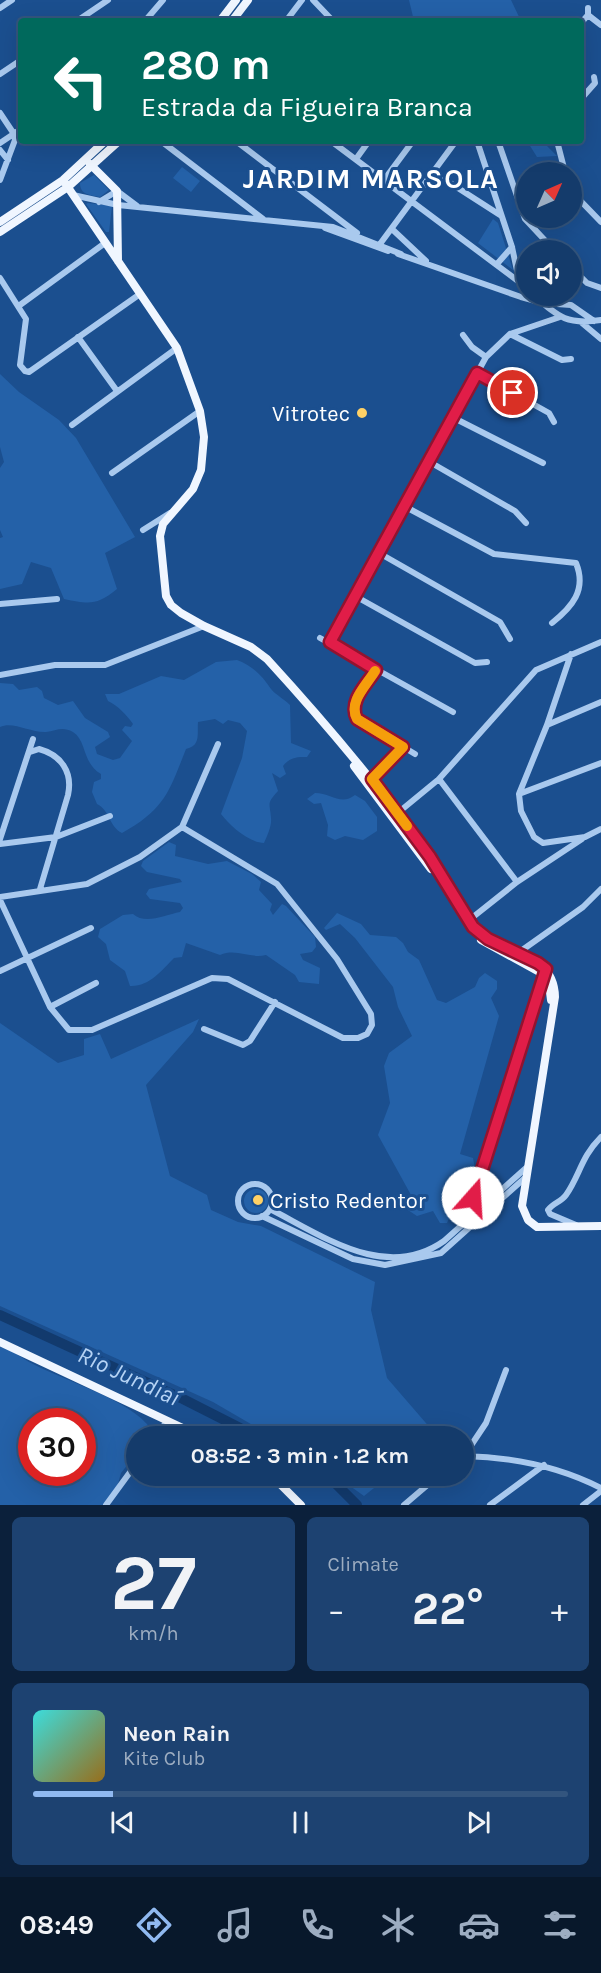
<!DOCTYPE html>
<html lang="en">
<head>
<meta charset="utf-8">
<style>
  body { margin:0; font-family:Karla,sans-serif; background:#1d4271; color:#f1f3f6; height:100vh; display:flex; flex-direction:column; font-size:22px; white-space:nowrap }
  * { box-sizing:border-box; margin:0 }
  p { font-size:20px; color:#9dadc1 }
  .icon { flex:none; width:33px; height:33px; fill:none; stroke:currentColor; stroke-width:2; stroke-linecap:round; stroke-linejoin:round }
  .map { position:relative; height:1505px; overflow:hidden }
  .details { display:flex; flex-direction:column; gap:12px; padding:12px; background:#0b203b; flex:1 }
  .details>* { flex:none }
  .guide { position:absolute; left:18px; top:18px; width:566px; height:126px; border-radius:6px; box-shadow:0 6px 24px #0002,0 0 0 2px #33557e; background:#00695c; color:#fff; overflow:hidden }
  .needle { width:39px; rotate:45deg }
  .tools { position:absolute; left:516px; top:162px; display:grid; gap:12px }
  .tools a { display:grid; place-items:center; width:66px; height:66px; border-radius:50%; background:#143b6b; box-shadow:0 6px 24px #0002,0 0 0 2px #33557e; font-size:30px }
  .speed { position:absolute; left:18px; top:1408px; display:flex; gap:12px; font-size:30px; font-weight:700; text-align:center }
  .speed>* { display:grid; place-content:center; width:78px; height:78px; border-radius:50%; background:#143b6b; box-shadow:0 6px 24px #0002,0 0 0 2px #33557e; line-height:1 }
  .speed .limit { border:9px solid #d22; background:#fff; color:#111 }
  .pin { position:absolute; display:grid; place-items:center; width:51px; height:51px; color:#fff; margin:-26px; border:3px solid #fff; border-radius:50%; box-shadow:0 2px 6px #0007 }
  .me { position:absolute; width:66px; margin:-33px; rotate:19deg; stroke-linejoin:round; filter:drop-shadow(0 0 4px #0008) }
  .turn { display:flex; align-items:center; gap:21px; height:126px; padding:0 24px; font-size:27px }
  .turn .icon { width:78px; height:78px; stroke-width:2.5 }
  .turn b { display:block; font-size:42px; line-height:51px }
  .big { font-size:45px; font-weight:700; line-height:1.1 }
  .details .tile { flex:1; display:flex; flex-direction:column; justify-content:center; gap:9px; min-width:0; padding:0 21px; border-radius:9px; background:#1d4271 }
  .details .dial { align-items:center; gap:0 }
  .dial b { font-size:78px; line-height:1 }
  .song { display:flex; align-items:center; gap:18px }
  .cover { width:72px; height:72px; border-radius:9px; background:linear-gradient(135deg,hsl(180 70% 55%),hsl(40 70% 35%)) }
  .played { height:6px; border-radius:3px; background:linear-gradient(90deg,#90b9f0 15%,#33557e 15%) }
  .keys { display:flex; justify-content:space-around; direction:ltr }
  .heat { display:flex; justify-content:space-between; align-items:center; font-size:33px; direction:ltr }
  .details .tiles { flex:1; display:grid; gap:12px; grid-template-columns:1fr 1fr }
  .tile:last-child { grid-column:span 2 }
  .trip { position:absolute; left:126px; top:1426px; width:348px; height:60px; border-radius:30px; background:#143b6b; box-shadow:0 6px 24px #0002,0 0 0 2px #33557e; font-weight:700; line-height:60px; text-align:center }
  .dock { display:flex; height:96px; justify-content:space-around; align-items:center; background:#08182b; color:#9dadc1 }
  .dock .icon { width:42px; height:42px }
  .dock .active { color:#90b9f0 }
  .dock b { font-size:27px; color:#f1f3f6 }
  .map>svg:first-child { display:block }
  .green { fill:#2461a8; fill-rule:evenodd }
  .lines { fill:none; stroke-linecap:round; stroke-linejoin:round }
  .river { stroke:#123a6d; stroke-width:10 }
  .minor { stroke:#a9c9ee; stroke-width:6 }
  .major { stroke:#f0f6ff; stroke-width:8 }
  .route-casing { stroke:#92132f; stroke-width:15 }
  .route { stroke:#e11d48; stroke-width:10 }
  .slow { stroke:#f59e0b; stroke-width:10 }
  .poi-dot { fill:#ffd166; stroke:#1b4f8f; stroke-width:2 }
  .labels { text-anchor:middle; stroke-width:6; stroke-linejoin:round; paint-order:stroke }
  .poi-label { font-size:22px; fill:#fff; stroke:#1b4f8f; text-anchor:end }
  .water-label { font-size:24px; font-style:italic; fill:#b5d3f5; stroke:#1b4f8f }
  .district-label { font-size:28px; font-weight:bold; letter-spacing:1.5px; fill:#fff; stroke:#1b4f8f }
</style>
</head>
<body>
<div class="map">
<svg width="601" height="1505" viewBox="0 0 601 1505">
  <rect width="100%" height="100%" fill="#1b4f8f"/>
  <path class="green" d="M 409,0 L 511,0 L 521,21 L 414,21 Z
    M 527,141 L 553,141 L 547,146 L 557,156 L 537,157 Z
    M 182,167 L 200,181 L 191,192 L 173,178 Z
    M 94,175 L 109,190 L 100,197 C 90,195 80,195 80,183 Z
    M 88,203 L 112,206 L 109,232 L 106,232 L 86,204 Z
    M 493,219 L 498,223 L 513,270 L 478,243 Z
    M 0,374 L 19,392 L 59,420 L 76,438 L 135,537 L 105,553 L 117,589 C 96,606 89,604 64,599 L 51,568 L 31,562 L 22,584 L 0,589 L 0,538 L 3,537 L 0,530 L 0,468 L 4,462 L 0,447 Z
    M 237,660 C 253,666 262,676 271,689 C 276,695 284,699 290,705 L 291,743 L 311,751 L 307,757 C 297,757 290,757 283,766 L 286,774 L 280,778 L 272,773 L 278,791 C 266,804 270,803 271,818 C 272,826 267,836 264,843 C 248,842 230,826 221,814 L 242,758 L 247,731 L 240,723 L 228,720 L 223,724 L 215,719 L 198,722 C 197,735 201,745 186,749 C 169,792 165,809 122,833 C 109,827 110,810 97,804 L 92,792 L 94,782 L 101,779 L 101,774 C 82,763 87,741 73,732 C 62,726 56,731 46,732 C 31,733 13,721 0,727 L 0,683 L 13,684 L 19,690 L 37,687 L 42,691 L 44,698 L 58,705 L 73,701 L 85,718 L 108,732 L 110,737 L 95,747 L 97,754 L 113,760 L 120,758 L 132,741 L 122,730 L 125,726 L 131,727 L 133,724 C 126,714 118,706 108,701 L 105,694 L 119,694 L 161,676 L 184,680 L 216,662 Z
    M 315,793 C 331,793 341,806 355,795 L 365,801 L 377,817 L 377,831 L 363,840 L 345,836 L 335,840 L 327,836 L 328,825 L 321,803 L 314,804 L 307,799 Z
    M 169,842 L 176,845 L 175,856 L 208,864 L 227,861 L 252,874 L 261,882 L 259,890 L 272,904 L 270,910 L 273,915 L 282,904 L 286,906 L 315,937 L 316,947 L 312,952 L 300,954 L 303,960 L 320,968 L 319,984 L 299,982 L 295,975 L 266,955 C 249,959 237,948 220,955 L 186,943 L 182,957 L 174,958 C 162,970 149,987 130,986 L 125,971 L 110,960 L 106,944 L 98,937 L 100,929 L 123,915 L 133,914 C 145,925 165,915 180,912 L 183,908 L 180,903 L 150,899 L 146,894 L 149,889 L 182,882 L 180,879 L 147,872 L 141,866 L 143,861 Z
    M 337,913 L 361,924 L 370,935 L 396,937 L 403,943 L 408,952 L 419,960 L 437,1000 L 446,1003 L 475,987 L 479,978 L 485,973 L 497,981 L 497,989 L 491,998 L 499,1016 L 460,1154 L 473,1158 L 475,1169 L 468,1174 L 447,1223 L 440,1223 L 433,1211 L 417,1216 L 408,1210 L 411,1195 L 378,1135 L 390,1103 L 384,1066 L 389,1053 L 412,1036 L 398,1007 L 393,987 L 355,938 L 340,924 L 326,930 L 324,928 Z
    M 199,1019 L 193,1032 L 146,1085 L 170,1176 L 207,1195 L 211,1210 L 238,1222 L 261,1226 L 375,1282 L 371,1310 L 387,1378 L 438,1437 L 273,1437 L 213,1402 L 0,1306 L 0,1023 L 58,1063 L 84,1055 L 84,1039 L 100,1034 L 111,1059 Z
    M244 1201a12 12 0 1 1 24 0a12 12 0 1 1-24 0Z
    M 0,1347 C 13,1350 21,1358 33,1364 C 65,1381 131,1400 151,1429 L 146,1437 L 136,1437 L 136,1454 L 121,1473 L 116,1491 L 107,1505 L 0,1505 ZM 32,1422 L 82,1422 L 82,1473 L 32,1473 Z
    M 336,1476 L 389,1476 L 364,1496 Z"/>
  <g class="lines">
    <path class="river" d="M 0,1315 L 183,1399 L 258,1437
      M 320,1476 L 336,1484 L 357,1505"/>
    <path class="minor" d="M 313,0 L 333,21
      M 0,8 L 12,0
      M 588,15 L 601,25
      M 77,21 L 108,0
      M 145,21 L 163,0
      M 286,21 L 302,0
      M 580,24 L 588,15 L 588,8
      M 0,74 L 21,60
      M 580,100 L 595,83 L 594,77
      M 0,113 L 14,134 L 15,140 L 0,180
      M 161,141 L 263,219
      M 236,141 L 357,233
      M 331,141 L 526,287
      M 477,141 L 512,247 L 519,280
      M 498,141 L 525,219 L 554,250
      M 557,141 L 565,172
      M 0,143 L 21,129
      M 0,150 L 8,160
      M 356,159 L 369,141
      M 433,172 L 500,215
      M 384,180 L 413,141
      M 572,192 L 601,222
      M 73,195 L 118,205 L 333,227 L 401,254
      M 99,202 L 117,191 L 137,206
      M 325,228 L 388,251
      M 393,230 L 426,261
      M 380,244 L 456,141
      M 398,254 L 521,297 L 543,303 L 571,305 L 594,321
      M 497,264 L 512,247
      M 572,268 L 587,283 L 601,288
      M 0,278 L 26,319 L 20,365 L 25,371 L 29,372 L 140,294
      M 535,296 C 559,318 568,325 601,320
      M 20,305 L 105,243
      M 582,323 L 601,339
      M 510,334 L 562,360 L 571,359
      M 463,335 L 472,347 L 486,357
      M 78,337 L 117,391
      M 477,373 L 549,413 L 554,422
      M 452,417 L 543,463
      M 72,425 L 177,348
      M 428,461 L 515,511 L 526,523
      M 112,473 L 200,411
      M 404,506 L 494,554 L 576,563 C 587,590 572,607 552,623
      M 143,530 L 170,513
      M 379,553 L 500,622 L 510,639
      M 355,596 L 475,663 L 487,662
      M 0,604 L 57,599
      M 320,638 L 453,712
      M 330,642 L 486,357 L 510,334 L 560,317
      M 571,654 L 547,725 L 519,794 L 521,811 L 534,837 L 543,843 L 585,837 L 601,829
      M 376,670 C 366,684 348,701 357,719 L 415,754
      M 0,675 L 55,665 L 105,665 L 204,626
      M 547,725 L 601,702
      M 30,752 L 39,749 C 61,755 73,772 68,795 L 40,889
      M 439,779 L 517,882
      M 371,782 L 403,747
      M 519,794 L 601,763
      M 394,816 L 439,779 L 536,670 L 601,642
      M 182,827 L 218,744
      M 0,839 L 33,739
      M 0,844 L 56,837 L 110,816
      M 0,897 L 87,884 L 140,857 L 182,827
      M 0,900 L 50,1007 L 69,1030 L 92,1030 L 212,978 L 228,979 L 343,1038 L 358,1038 L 367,1034 L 372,1025 L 371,1014 L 337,959 L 277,884 L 182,827
      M 468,921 L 517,882 L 582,839
      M 518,953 L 583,907 L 601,889
      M 0,971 L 91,928
      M 50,1007 L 96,983
      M 204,1029 L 243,1045 L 250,1041 L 275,1002
      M238 1201a17 17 0 1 1 34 0a17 17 0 1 1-34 0Z
      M 270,1209 C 323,1236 386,1282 444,1241 L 526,1168
      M 468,1212 L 544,972
      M 262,1216 L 353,1259 L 385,1265 L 441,1253 L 526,1177
      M 576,1225 L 550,1214 L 548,1210 C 553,1203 561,1202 566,1195 C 580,1175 581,1157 601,1137
      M 156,1437 L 167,1421
      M 464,1456 C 512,1457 558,1466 601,1488
      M 464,1456 L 486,1423 L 506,1370
      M 106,1505 L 136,1464
      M 404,1505 L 438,1476
      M 490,1505 L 544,1465
      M 583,1505 L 601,1491"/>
    <path class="major" d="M 220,21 L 236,0
      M 232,21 L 248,0
      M 90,164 L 117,191 L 118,261
      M 63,180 L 177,348 L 200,411 L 204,437 L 201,470 L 193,489 L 163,524 L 160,536 L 166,596 L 171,605 L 181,613 L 204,626 L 251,647 L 267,659 C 321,718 372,778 419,842 C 438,868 453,906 473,928 C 500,956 554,949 555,997 L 522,1206 L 528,1220 L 537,1227 L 601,1226
      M 0,222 L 63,180 L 105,141
      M 0,232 L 68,187 L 119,141
      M 354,766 L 431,869
      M 481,940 L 543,974 L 549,984 L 551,1000
      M 0,1342 L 202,1437
      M 272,1476 L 301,1505"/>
  </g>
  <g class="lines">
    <defs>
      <path id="route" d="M 473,1198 L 546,969 L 538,963 L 488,939 L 473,927 L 430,857 L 372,779 L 403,747 L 357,719 C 348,701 367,684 376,670 L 330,642 L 477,373 L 513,393"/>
    </defs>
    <use href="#route" class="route-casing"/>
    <use href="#route" class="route"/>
    <path class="slow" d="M 375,671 C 366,686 348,702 357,719 L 403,747 L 372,779 L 407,826"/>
  </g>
  <g class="poi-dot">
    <circle cx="362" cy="413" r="6"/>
    <circle cx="258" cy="1200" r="6"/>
  </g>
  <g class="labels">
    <g class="poi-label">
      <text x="350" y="421">Vitrotec</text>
      <text x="270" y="1208" text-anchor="start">Cristo Redentor</text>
    </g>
    <g class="water-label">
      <text transform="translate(129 1376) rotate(25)" y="8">Rio Jundiaí</text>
    </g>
    <g class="district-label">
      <text x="371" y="188">JARDIM MARSOLA</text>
    </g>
  </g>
</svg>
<div class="tools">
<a><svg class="needle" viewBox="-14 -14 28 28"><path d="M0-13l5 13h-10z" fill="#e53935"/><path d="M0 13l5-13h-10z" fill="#9dadc1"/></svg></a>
<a><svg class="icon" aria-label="sound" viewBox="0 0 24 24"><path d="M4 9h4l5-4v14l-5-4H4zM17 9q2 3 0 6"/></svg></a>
</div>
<div class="speed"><div class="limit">30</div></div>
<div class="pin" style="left:513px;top:393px;background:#d93025"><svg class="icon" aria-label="arrive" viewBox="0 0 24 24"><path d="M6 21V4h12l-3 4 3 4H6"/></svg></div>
<svg class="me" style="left:473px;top:1198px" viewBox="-20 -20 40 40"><circle r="19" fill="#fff"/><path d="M0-13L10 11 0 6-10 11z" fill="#e11d48"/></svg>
<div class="trip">08:52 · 3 min · 1.2 km</div>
<div class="guide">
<div class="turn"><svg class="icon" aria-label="left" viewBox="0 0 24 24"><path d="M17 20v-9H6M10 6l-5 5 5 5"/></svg><div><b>280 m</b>Estrada da Figueira Branca</div></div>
</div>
</div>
<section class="details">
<div class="tiles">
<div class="tile dial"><b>27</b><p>km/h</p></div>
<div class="tile"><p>Climate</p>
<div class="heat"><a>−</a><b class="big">22°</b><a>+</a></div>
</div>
<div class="tile">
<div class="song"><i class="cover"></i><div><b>Neon Rain</b><p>Kite Club</p></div></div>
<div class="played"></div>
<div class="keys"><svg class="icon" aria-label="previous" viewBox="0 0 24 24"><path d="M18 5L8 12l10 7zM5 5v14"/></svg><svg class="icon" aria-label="pause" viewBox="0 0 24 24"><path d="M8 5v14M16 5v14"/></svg><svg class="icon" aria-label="next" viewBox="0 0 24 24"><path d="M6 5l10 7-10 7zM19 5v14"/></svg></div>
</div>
</div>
</section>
<nav class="dock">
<b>08:49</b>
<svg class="icon active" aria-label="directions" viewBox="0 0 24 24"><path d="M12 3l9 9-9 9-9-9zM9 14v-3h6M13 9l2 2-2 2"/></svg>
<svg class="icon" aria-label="music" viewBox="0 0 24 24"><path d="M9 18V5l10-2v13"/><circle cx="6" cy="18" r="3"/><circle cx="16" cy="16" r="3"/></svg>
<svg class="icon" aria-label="phone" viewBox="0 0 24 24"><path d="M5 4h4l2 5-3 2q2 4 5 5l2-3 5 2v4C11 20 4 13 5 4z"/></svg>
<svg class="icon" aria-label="climate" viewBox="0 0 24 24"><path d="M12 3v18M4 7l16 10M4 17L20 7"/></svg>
<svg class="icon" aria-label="car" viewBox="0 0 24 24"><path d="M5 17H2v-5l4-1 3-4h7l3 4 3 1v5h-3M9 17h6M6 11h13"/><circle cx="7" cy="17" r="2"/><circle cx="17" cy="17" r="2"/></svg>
<svg class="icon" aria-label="filters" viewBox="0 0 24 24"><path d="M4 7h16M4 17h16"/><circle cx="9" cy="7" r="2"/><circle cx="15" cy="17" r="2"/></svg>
</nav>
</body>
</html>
